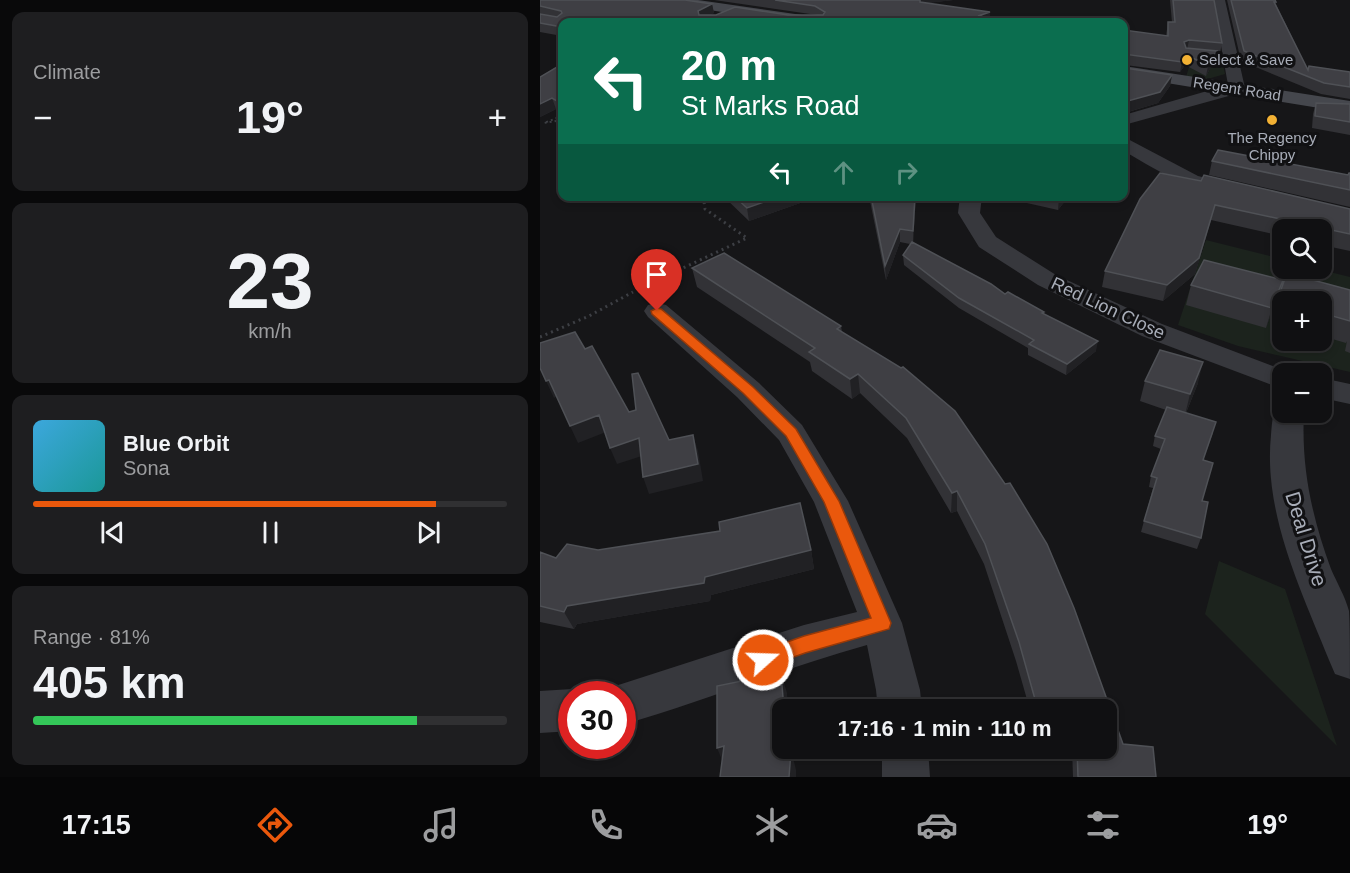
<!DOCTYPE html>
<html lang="en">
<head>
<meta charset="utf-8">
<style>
  body { margin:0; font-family:Arial,sans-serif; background:#1e1e20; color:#f1f3f6; height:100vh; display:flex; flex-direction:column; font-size:22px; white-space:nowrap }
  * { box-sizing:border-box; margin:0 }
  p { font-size:20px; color:#9c9d9f }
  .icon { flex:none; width:33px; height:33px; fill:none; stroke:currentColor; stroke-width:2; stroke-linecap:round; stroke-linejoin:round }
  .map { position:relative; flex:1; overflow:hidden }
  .panel { display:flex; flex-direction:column; gap:12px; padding:12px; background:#09090a; width:540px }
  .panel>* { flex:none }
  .guide { position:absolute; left:18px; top:18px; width:570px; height:183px; border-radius:12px; box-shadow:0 3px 9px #0003,0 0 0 2px #303032; background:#0b6e4f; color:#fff; overflow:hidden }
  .fabs { position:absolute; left:732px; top:219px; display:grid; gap:12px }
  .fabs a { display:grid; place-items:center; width:60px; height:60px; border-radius:12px; background:#101012; box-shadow:0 3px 9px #0003,0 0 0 2px #303032; font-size:30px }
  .speed { position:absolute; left:18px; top:681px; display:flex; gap:12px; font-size:30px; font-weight:700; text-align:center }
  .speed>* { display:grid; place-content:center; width:78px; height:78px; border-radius:50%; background:#101012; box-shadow:0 3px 9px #0003,0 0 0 2px #303032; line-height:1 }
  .speed .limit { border:9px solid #d22; background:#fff; color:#111 }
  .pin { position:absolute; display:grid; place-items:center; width:51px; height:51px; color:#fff; margin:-62px -26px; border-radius:50% 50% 50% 0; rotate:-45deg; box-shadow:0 0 6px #0007 }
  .pin .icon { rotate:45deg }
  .me { position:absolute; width:66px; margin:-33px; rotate:70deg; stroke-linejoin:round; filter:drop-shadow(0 0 4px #0008) }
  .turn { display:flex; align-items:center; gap:21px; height:126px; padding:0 24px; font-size:27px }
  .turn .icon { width:78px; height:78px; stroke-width:2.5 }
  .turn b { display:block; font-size:42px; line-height:51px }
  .lanes { display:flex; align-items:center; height:57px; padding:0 24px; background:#0003; justify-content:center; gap:30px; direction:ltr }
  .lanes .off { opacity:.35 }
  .big { font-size:45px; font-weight:800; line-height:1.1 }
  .panel .tile { flex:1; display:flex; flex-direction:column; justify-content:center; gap:9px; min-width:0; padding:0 21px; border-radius:12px; background:#1e1e20 }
  .panel .dial { align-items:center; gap:0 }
  .dial b { font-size:78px; line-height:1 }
  .song { display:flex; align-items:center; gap:18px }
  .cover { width:72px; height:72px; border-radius:9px; background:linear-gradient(135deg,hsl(200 70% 55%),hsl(180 70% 35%)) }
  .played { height:6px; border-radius:3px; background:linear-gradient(90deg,#ea580c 85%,#303032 85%) }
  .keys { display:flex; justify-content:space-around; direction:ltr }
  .heat { display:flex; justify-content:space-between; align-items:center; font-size:33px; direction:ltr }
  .charge { height:9px; border-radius:4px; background:linear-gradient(90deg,#34c759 81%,#303032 0) }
  .trip { position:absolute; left:232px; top:699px; width:345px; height:60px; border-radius:12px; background:#101012; box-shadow:0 3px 9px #0003,0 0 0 2px #303032; font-weight:800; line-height:60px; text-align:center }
  .menu { display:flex; height:96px; justify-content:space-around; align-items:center; background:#060607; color:#9c9d9f }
  .menu .icon { width:42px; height:42px }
  .menu .selected { color:#ea580c }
  .menu b { font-size:27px; color:#f1f3f6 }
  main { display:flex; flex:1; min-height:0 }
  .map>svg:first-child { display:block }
  .green { fill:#1c231d; fill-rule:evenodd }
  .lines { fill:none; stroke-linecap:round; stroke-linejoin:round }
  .path-far1 { stroke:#3d3f44; stroke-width:2; stroke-dasharray:2 3; stroke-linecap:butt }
  .path { stroke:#3d3f44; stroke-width:3; stroke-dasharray:2 4; stroke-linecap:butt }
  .lane { fill:#37383d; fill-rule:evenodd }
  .street { fill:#37383d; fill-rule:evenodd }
  .secondary { fill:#45474d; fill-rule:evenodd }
  .wall { fill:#323236 }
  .shaded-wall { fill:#212124 }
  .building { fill:#3f3f44; stroke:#4f5156; stroke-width:1.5 }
  .route { fill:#ea580c; stroke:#983908; stroke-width:1.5 }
  .poi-dot { fill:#f2b134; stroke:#111113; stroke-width:2 }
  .labels { text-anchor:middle; stroke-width:6; stroke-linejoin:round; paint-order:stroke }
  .far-poi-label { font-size:15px; fill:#a8adb8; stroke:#111113; text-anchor:start }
  .far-street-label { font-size:15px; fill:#a8adb8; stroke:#111113 }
  .street-label { font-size:18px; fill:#a8adb8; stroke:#111113 }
  .near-street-label { font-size:21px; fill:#a8adb8; stroke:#111113 }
</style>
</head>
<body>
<main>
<section class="panel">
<div class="tile"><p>Climate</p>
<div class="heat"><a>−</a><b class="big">19°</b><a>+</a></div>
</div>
<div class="tile dial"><b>23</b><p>km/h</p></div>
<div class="tile">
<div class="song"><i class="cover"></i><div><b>Blue Orbit</b><p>Sona</p></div></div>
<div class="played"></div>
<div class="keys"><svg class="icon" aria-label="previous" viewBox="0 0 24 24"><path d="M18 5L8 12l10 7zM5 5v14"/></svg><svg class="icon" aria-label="pause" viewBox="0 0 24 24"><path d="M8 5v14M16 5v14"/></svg><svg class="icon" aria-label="next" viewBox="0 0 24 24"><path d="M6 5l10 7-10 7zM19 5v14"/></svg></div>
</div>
<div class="tile"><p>Range · 81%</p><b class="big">405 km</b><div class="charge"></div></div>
</section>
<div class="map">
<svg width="810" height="777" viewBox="0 0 810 777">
  <rect width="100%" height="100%" fill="#161618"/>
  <path class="green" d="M 675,60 L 682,60 L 685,74 L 664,80 L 646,77 L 649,67 L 671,67 Z
    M 666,240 L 742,259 L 742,268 L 778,269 L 810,277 L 810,372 L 698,346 L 638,325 ZM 742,302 L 782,302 L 782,340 L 742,340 Z
    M 679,561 L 745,589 L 797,746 L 665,614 Z"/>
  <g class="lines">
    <path class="path-far1" d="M 22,116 L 4,123 L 22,120
      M 166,199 L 169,196"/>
    <path class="path" d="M 111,283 L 207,238 L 165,209 L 164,202 L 168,198
      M 0,337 L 49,316 L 93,292"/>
    <path class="lane" d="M 653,53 L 691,57 L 695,59 L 691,61 L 656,57 L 653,57 Z"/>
    <path class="street" d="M 673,0 L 685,0 L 705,88 L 703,92 L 584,125 L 584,115 L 688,85 Z
      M 584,137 L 658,176 L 694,185 L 698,189 L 694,193 C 664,201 610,166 584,151 Z
      M 420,196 L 442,196 L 440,213 L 456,237 L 516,275 L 622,324 L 754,374 L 742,374 L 742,387 L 732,385 L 602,336 L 498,285 L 439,247 L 418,213 Z
      M 117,303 L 126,305 L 219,383 L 262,425 L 308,501 L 362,623 L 380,690 L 382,710 L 338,710 L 336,690 L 327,645 C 244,668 165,701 82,725 L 82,694 L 64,694 L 66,689 L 264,625 L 317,612 L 274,502 L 239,440 L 197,397 L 108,317 L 104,311 L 108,305 Z
      M 782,378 L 810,384 L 810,404 L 782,398 Z
      M 742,403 L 742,412 L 764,412 C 761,468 772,517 791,569 C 797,583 805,596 809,611 C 810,625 810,662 810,679 L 795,674 L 789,660 C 761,590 723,513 731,435 C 732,424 732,414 738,405 Z
      M 32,689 L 47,694 L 32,694 L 32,731 L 0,733 L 0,691 Z
      M 342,748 L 388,748 L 390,777 L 342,777 Z"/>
    <path class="secondary" d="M 122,0 L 158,0 L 276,17 L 284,22 L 249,22 L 129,4 Z
      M 584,66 L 810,101 L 810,113 L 584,76 Z"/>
  </g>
  <path class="wall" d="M 0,0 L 172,4 L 174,13 L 170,15 L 277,15 L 174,0 L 413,0 L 386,3 L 450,12 L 449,18 L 482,22 L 22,22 L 22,36 L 0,32 Z
    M 630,0 L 674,0 L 682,43 L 680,53 L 676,52 L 674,61 L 666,76 L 645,65 L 640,72 L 585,65 L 585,68 L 632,75 L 630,86 L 618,103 L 585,113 L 584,127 L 584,30 L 626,36 L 628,22 L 632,22 Z
    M 687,0 L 735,0 L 736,4 L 768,70 L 810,72 L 810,99 L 781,94 L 701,61 Z
    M 22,64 L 22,113 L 16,109 L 0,117 Z
    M 776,103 L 810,104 L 810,135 L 772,128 L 773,114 Z
    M 672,161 L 808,175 L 810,173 L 810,207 L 669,175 Z
    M 661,181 L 810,209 L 810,251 L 782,245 L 782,230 L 742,230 L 742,236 L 671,220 L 655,274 L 623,301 L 562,287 L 565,271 Z
    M 183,196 L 280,196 L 209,221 Z
    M 329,196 L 376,196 L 373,243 L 465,294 L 504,312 L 504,314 L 556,351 L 526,375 L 488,355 L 488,348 L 419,308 L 364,265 L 363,255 L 370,244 L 360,242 L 346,280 Z
    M 478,196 L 529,196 L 518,210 L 478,201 Z
    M 184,253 L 301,326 L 302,332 L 361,368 L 363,367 L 415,411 L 465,484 L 470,483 L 507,544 L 534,608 L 583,744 L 613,747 L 616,777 L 533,777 L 532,748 L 567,748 L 567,710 L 490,710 L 476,661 L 444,564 L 417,511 L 411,513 L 367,438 L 320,393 L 312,399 L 272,371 L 270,362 L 157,287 L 152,268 Z
    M 743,280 L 726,328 L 646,305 L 651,285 Z
    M 810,290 L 810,353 L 805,351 L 807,341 L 806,343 L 782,336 L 782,302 L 742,302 L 742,325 L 730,321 L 737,301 Z
    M 605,381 L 658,383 L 646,413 L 673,433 L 663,460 L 661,538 L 657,549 L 601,532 L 613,488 L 609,487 L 611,476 L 621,449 L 613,446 L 615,436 L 626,410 L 600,401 Z
    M 58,550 L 271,550 L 274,569 L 171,595 L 170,601 L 37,624 L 34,629 L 0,622 L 0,552 L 16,558 Z"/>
  <path class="shaded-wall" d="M 380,0 L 414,0 L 380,4 Z
    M 172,4 L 174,13 L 160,20 L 158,11 Z
    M 450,12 L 449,21 L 438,16 Z
    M 649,40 L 647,50 L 642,52 L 644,42 Z
    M 677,51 L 674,61 L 666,76 L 668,66 Z
    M 647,55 L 645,65 L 640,72 L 642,62 Z
    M 632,75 L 630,86 L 618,103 L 584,113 L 584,102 Z
    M 12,98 L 16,109 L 0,117 L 0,104 Z
    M 241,196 L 280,196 L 209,221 L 207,208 Z
    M 375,196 L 376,196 L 373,245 L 373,231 Z
    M 520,196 L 529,196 L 518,210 L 519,197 Z
    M 675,205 L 655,274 L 623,301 L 627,285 Z
    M 360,229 L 360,242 L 346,280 L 345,266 Z
    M 743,280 L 736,300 L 726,328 L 732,308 Z
    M 558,341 L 556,351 L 526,375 L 527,364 Z
    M 663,362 L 658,383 L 645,415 L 650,394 Z
    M 318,374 L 320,393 L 312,399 L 310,379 Z
    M 9,380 L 17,396 L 14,398 L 6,381 Z
    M 59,415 L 66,432 L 38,443 L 30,426 Z
    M 153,435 L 158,451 L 163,481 L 109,494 L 103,477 Z
    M 99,438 L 105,455 L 77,464 L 70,448 Z
    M 417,491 L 417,511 L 411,513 L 412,493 Z
    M 271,550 L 274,569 L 171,595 L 170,601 L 37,624 L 34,629 L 24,612 L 27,606 L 165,577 Z
    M 241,673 L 247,693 L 248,710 L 244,710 Z
    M 184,746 L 185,767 L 177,748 Z
    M 247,748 L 251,748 L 252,753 L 256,770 L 256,777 L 249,777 Z"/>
  <path class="building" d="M 0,0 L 145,0 L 172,4 L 158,11 L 159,15 L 176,15 L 195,7 L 248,15 L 283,15 L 285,12 L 275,6 L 235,0 L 380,0 L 380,2 L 450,12 L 438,16 L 482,22 L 22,22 L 22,27 L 0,23 L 0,14 L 17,17 L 22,13 L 21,11 L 0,6 Z
    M 633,0 L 674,0 L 682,43 L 649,40 L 644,42 L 646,48 L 677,51 L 668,66 L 647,55 L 642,62 L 584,54 L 585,68 L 632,75 L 620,92 L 584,102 L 585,116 L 584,118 L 584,30 L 628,36 L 628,22 L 635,22 Z
    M 691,0 L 735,0 L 736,2 L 734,2 L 768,70 L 769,66 L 810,72 L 810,87 L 784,83 L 704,51 Z
    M 22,64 L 22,104 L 12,98 L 0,104 L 0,77 Z
    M 776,103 L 810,104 L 810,122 L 775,116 Z
    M 678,150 L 808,175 L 809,173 L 810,173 L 810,190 L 672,161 Z
    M 620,173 L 661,181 L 664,175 L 810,209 L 810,234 L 675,205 L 659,258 L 627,285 L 565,271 L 600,199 Z
    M 194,196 L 241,196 L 207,208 Z
    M 331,196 L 375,196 L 373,231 L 360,229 L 345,266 Z
    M 372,242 L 451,284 L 465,294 L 468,292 L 504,312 L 502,313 L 558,341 L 527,364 L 489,344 L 494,340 L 419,298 L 363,255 Z
    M 184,253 L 301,326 L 297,329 L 361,368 L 363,367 L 415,411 L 465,484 L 470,483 L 507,544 L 534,608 L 583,744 L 613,747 L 616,777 L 538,777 L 537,748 L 567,748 L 567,710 L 498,710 L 479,642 L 445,544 L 417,491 L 412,493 L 366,418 L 318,374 L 310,379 L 269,352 L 275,348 L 152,268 Z
    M 664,260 L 743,280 L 732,308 L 651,285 Z
    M 747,273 L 810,290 L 810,321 L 782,313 L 782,302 L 742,302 L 742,303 L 737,301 Z
    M 35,332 L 45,349 L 52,346 L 89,412 L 96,410 L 92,374 L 98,373 L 129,440 L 153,435 L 158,464 L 103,477 L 99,438 L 70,448 L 59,415 L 30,426 L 9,380 L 6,381 L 0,368 L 0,343 Z
    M 620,350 L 663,362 L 650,394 L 605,381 Z
    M 627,407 L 676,422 L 663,460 L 673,463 L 662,501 L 668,502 L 661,538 L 604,521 L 617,478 L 611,476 L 625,439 L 615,436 Z
    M 260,503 L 271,550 L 165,577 L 164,583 L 27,606 L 24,612 L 0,606 L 0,552 L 16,558 L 27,544 L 58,550 L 180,531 L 179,522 Z
    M 241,673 L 244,710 L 243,710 L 243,748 L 247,748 L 247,751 L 251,751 L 249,777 L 180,777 L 184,746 L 177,748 L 177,686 Z"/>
  <path class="route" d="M 117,308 L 121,309 L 213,387 L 256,429 L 299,501 L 351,623 L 349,629 L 265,653 L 223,668 L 216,666 L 214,660 L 216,653 L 264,636 L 331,618 L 284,502 L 246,436 L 203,393 L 112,314 L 111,311 Z"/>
  <g class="poi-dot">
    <circle cx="647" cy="60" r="6"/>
    <circle cx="732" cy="120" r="6"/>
  </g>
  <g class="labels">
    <g class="far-poi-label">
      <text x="659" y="65">Select &amp; Save</text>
      <text x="732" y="143" text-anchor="middle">The Regency<tspan x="732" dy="17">Chippy</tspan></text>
    </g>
    <g class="far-street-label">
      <text transform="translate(697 89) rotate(9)" y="5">Regent Road</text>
    </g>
    <g class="street-label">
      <text transform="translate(568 308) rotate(25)" y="6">Red Lion Close</text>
    </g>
    <g class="near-street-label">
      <text transform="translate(766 539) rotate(73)" y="7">Deal Drive</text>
    </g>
  </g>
</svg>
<div class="fabs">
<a><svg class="icon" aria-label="search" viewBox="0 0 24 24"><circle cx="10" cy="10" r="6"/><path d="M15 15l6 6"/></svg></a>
<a>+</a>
<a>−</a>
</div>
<div class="speed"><div class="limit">30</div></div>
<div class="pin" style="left:117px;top:311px;background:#d93025"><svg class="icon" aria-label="arrive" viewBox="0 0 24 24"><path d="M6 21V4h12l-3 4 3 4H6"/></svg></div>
<svg class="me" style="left:223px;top:660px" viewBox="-20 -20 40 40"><circle r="17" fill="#ea580c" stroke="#fff" stroke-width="3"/><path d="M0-11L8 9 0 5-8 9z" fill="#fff"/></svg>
<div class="trip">17:16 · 1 min · 110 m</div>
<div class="guide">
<div class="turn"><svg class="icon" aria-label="left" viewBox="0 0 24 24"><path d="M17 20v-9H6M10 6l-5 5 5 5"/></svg><div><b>20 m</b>St Marks Road</div></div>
<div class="lanes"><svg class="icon" aria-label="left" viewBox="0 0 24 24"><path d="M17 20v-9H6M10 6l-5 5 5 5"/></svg><svg class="icon off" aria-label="ahead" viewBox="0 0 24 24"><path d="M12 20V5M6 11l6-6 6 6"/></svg><svg class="icon off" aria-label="right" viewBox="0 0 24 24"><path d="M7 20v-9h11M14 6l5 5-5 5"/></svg></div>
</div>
</div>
</main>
<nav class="menu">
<b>17:15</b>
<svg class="icon selected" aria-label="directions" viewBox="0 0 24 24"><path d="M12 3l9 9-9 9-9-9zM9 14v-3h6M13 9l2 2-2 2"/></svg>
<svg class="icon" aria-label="music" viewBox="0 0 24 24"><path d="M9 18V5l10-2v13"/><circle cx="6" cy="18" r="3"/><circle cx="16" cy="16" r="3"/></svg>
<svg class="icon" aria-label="phone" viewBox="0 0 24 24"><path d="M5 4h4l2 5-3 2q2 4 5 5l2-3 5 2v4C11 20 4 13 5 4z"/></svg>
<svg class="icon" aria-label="climate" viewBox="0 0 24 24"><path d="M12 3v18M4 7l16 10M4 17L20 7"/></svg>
<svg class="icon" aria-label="car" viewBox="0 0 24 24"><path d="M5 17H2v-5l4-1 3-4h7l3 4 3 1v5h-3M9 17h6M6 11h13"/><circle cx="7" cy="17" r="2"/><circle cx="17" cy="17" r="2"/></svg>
<svg class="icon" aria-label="filters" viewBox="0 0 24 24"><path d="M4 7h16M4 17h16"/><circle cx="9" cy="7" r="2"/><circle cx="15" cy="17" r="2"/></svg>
<b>19°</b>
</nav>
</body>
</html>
